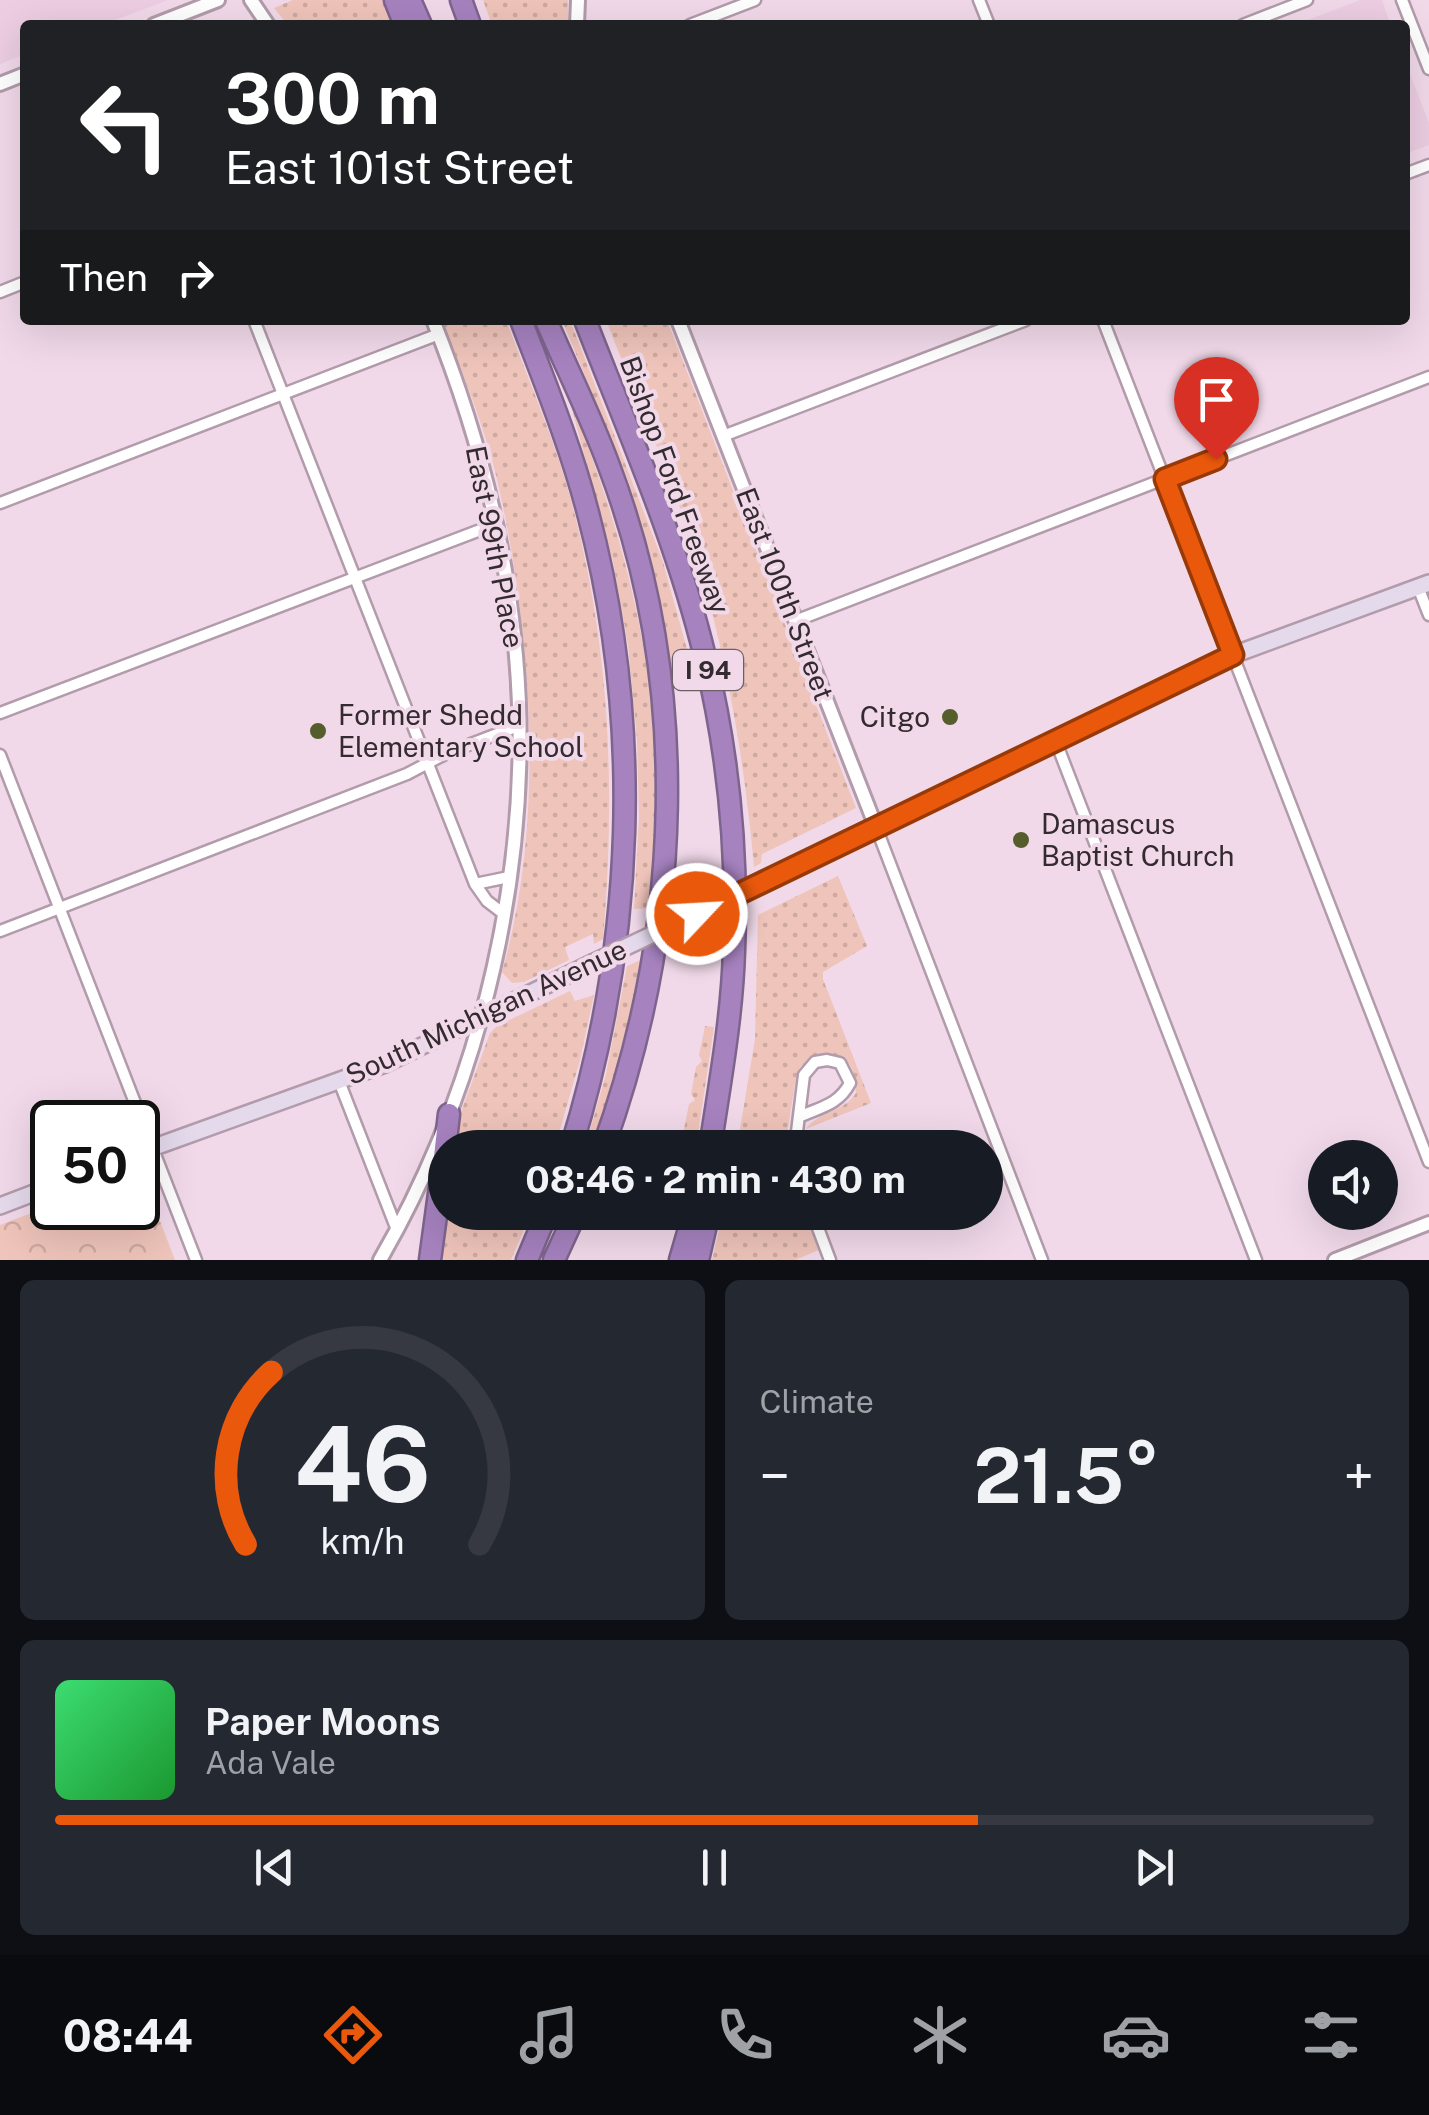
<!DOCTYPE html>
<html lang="en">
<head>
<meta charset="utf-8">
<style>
  body { margin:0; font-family:"Public Sans",sans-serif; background:#242831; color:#f1f3f6; height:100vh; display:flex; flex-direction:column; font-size:38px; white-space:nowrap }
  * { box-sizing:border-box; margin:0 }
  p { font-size:32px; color:#9ea1a6 }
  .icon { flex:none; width:55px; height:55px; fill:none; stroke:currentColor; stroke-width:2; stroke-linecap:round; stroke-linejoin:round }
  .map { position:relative; height:1260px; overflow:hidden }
  .sheet { display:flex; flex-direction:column; gap:20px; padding:20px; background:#0d0f14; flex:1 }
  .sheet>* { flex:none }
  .hud { position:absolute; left:20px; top:20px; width:1390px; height:305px; border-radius:10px; box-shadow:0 10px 40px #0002; background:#202124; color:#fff; overflow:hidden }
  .fabs { position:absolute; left:1308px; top:1140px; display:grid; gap:20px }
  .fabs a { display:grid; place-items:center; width:90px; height:90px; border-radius:50%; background:#171b24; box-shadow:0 10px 40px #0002; font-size:50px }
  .speed { position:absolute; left:30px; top:1100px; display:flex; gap:20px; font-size:50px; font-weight:700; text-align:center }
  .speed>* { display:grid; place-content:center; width:130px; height:130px; border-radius:50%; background:#171b24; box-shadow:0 10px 40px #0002; line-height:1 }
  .speed .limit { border:5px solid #111; border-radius:15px; background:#fff; color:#111 }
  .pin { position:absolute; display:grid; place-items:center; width:85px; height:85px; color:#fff; margin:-102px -42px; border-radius:50% 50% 50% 0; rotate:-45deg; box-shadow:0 0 10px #0007 }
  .pin .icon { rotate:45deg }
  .me { position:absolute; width:110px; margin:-55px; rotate:65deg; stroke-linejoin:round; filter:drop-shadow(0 0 8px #0008) }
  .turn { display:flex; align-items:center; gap:35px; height:210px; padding:0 40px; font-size:45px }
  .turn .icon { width:130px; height:130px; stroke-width:2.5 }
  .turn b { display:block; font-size:70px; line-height:85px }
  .then { display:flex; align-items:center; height:95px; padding:0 40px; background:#0003; gap:20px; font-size:38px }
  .big { font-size:75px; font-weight:700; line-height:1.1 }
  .sheet .widget { flex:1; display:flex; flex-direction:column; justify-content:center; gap:15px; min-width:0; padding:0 35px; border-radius:15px; background:#242831 }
  .sheet .dial { align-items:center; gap:0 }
  .dial svg { height:260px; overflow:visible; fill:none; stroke:#363941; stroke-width:7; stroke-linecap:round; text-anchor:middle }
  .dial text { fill:#f1f3f6; stroke:none }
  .song { display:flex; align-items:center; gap:30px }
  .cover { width:120px; height:120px; border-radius:15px; background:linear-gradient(135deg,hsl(140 70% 55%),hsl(130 70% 35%)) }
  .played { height:10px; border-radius:5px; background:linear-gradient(90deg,#ea580c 70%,#363941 70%) }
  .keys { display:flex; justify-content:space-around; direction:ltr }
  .heat { display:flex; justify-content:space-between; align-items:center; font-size:55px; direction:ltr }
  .sheet .tiles { flex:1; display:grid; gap:20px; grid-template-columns:1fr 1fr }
  .widget:last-child { grid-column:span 2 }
  .trip { position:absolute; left:428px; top:1130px; width:575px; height:100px; border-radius:50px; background:#171b24; box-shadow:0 10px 40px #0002; font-weight:700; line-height:100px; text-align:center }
  .dock { display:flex; height:160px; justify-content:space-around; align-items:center; background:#090b0e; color:#9ea1a6 }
  .dock .icon { width:70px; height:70px }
  .dock .active { color:#ea580c }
  .dock b { font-size:45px; color:#f1f3f6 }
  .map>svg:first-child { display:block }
  .built { fill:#eccde2 }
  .grass { fill:url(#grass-dots) }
  .forest { fill:url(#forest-crowns) }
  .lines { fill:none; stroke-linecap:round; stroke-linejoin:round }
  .minor-casing { stroke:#b29baa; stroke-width:15 }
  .tertiary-casing { stroke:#b29baa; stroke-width:18 }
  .secondary-casing { stroke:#b29baa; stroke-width:20 }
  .motorway-casing { stroke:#7e648d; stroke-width:25 }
  .minor { stroke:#fff; stroke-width:10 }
  .tertiary { stroke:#fff; stroke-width:12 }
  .secondary { stroke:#e4daec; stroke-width:15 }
  .motorway { stroke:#a682bf; stroke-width:20 }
  .secondary-bridge-casing { stroke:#b29baa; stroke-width:20; stroke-linecap:butt }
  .secondary-bridge { stroke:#e4daec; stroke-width:15 }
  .route-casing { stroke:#983908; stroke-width:25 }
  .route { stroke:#ea580c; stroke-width:18 }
  .poi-dot { fill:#565d2c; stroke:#f1d9e9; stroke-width:4 }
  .labels { text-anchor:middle; stroke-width:8; stroke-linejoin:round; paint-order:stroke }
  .shield { fill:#f1d9e9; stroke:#6d5f68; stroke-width:2.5 }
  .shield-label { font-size:25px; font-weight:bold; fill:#342b31 }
  .street-label { font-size:28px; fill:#342b31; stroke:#f1d9e9 }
  .poi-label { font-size:28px; fill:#342b31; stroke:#f1d9e9; text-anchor:start }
</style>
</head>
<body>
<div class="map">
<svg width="1429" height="1260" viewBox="0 0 1429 1260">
  <defs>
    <pattern id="grass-dots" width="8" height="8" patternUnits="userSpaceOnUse" patternTransform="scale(2.5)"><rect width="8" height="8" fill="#efc4ba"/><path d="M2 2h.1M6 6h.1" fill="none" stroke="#cea9a0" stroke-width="1.8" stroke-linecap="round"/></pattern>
    <pattern id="forest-crowns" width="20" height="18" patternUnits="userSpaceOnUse" patternTransform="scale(2.5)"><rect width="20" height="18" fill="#efc4ba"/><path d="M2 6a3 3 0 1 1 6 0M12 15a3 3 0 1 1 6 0" fill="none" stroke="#cea9a0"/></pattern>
  </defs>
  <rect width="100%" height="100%" fill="#f1d9e9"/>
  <path class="built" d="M 0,0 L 168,0 L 102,25 L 25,25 L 25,54 L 0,64 Z
    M 1360,0 L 1382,0 L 1391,25 L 1295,25 Z
    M 1405,61 L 1429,123 L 1429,145 L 1405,154 Z"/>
  <path class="grass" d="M 293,0 L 382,0 L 392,25 L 288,25 L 274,8 Z
    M 483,0 L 568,0 L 568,25 L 492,25 Z
    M 442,320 L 506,320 C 528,379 554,438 571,500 C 610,644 616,790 603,939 L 594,944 L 593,934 L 565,947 L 569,960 L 524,982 L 512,983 L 502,972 C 546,820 532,632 497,479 C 484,425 462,372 442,320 Z
    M 562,320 L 570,320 L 663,562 L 690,660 L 671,665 L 657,583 L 629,483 Z
    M 606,320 L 667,320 L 856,808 L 762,854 L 761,863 L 754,867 C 745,767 729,669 701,572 C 676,486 638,403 606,320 Z
    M 569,398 C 623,530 658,665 658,808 C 658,842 653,875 651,908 L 634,909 L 639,816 L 637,740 L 628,645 L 613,562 Z
    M 838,876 L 867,946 L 823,972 L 823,979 L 871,1103 L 806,1129 C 819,1111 843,1113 856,1093 C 856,1070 849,1052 822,1053 L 800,1067 L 796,1077 L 785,1147 L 737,1147 L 755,1039 L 758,915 Z
    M 645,958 L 614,1085 L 590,1147 L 585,1148 L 606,1074 L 627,966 Z
    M 570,991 L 575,1001 L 594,995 L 580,1060 L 555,1147 L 454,1148 L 461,1112 L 490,1033 L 497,1026 Z
    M 705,1026 L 714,1027 L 696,1147 L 682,1147 L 687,1140 L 683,1134 L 689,1104 L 695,1100 L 691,1094 L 696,1067 L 702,1061 L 699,1055 Z
    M 445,1212 L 531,1213 L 511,1260 L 437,1260 Z
    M 723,1213 L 805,1213 L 819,1250 L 795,1260 L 712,1260 Z"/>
  <path class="forest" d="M 138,1171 L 146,1185 L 175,1260 L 0,1260 L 0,1225 L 52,1205 L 52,1208 L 138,1208 Z"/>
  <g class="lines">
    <defs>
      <path id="minor" d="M 979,0 L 989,25
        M 1402,0 L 1429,69
        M 690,25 L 755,0
        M 1243,25 L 1307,0
        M 1405,174 L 1429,165
        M 0,292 L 25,282
        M 254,320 L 475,884 L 487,901 L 504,914
        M 1103,320 L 1429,1162
        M 723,436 L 1026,320
        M 0,503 L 439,334
        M 1418,587 L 1429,615
        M 795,621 L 1429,377
        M 0,713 L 496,524
        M 1056,742 L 1256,1260
        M 0,755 L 196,1260
        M 876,827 L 1042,1260
        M 475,884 L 509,877
        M 0,931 L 407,774 L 445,754 L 518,726
        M 339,1081 L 397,1230
        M 795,1148 L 804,1075 L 815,1062 L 827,1060 L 840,1063 L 850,1083 C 839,1104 822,1107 801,1116
        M 812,1212 L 830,1260"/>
      <path id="tertiary" d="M 251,0 L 268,25
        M 154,25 L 218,0
        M 577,25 L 578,0
        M 0,84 L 25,74
        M 678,320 L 876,827
        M 380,1260 C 483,1082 534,862 516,656 C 506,541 476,427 433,320
        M 1335,1260 L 1429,1223"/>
      <path id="secondary" d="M 761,883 L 1233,655 L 1429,583
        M 138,1153 L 385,1064 L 592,963
        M 0,1206 L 52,1186"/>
      <path id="motorway" d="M 395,0 L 405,25
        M 410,0 L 421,25
        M 461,0 L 470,25
        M 521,320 C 545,383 571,447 588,513 C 643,722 635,941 571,1148
        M 546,320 C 567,369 591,417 609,466 C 692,686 682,929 603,1148
        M 585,320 C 628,431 677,541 705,657 C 728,752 738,853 734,951 C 732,1017 720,1082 710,1148
        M 445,1148 L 449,1114
        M 430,1260 L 445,1149
        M 527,1260 L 547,1212
        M 554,1260 L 576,1212
        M 680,1260 L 694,1212
        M 698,1260 L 709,1212"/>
    </defs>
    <use href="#minor" class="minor-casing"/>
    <use href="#tertiary" class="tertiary-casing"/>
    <use href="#secondary" class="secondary-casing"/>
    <use href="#motorway" class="motorway-casing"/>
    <use href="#minor" class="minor"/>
    <use href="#tertiary" class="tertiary"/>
    <use href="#secondary" class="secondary"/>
    <use href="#motorway" class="motorway"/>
    <defs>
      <path id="secondary-bridge" d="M 592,963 L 761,883"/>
    </defs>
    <use href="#secondary-bridge" class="secondary-bridge-casing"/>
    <use href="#secondary-bridge" class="secondary-bridge"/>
  </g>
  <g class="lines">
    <defs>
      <path id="route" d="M 697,914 L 1233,655 L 1165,479 L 1216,459"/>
    </defs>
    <use href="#route" class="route-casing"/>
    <use href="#route" class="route"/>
  </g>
  <g class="poi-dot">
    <circle cx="950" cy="717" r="10"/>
    <circle cx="318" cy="731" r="10"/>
    <circle cx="1021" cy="840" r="10"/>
  </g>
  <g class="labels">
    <rect class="shield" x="673" y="650" width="70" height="40" rx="8"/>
    <g class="shield-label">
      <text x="708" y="679">I 94</text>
    </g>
    <g class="street-label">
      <text transform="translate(675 485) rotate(70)" y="10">Bishop Ford Freeway</text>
      <text transform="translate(495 547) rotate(79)" y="10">East 99th Place</text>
      <text transform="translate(785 594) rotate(69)" y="10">East 100th Street</text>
      <text transform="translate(486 1012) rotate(-25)" y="10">South Michigan Avenue</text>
    </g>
    <g class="poi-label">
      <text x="338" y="725">Former Shedd<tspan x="338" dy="32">Elementary School</tspan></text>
      <text x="930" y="727" text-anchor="end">Citgo</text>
      <text x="1041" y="834">Damascus<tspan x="1041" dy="32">Baptist Church</tspan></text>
    </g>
  </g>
</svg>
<div class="fabs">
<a><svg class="icon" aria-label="sound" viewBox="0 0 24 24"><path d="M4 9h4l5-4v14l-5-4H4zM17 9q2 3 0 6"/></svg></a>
</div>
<div class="speed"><div class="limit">50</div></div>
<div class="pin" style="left:1216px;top:459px;background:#d93025"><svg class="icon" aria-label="arrive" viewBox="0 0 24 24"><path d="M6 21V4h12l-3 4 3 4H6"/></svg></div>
<svg class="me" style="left:697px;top:914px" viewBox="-20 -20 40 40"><circle r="17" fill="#ea580c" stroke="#fff" stroke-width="3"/><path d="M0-11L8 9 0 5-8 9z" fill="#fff"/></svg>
<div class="trip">08:46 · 2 min · 430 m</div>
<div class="hud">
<div class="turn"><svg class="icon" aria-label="left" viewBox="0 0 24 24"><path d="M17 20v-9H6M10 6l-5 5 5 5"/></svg><div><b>300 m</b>East 101st Street</div></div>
<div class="then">Then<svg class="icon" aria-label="right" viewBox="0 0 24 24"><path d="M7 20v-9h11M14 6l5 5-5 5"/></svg></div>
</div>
</div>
<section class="sheet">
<div class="tiles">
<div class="widget dial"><svg viewBox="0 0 100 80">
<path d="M14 69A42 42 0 1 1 86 69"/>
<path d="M14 69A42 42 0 0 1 22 16" stroke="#ea580c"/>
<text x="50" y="56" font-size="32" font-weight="700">46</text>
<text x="50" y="72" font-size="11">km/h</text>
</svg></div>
<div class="widget"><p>Climate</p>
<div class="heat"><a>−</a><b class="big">21.5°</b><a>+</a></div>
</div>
<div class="widget">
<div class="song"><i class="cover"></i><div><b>Paper Moons</b><p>Ada Vale</p></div></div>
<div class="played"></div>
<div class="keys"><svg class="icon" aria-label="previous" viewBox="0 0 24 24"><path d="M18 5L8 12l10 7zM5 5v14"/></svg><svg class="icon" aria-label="pause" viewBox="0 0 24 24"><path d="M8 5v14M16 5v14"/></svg><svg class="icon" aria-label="next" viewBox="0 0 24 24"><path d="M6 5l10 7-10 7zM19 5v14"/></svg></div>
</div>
</div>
</section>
<nav class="dock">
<b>08:44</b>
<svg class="icon active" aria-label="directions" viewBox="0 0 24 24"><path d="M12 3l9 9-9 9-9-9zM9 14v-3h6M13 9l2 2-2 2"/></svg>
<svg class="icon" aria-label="music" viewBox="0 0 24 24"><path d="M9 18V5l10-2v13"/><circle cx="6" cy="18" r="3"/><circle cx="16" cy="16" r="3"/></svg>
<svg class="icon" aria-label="phone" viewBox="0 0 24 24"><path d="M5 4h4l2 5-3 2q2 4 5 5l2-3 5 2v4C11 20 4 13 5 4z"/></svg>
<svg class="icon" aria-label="climate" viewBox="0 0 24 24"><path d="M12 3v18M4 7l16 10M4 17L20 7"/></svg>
<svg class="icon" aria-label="car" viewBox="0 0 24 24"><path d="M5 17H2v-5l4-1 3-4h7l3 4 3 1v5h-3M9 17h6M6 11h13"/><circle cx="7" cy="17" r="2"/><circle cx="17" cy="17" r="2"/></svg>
<svg class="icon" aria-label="filters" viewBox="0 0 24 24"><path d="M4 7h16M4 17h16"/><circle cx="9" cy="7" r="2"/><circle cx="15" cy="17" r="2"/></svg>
</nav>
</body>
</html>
